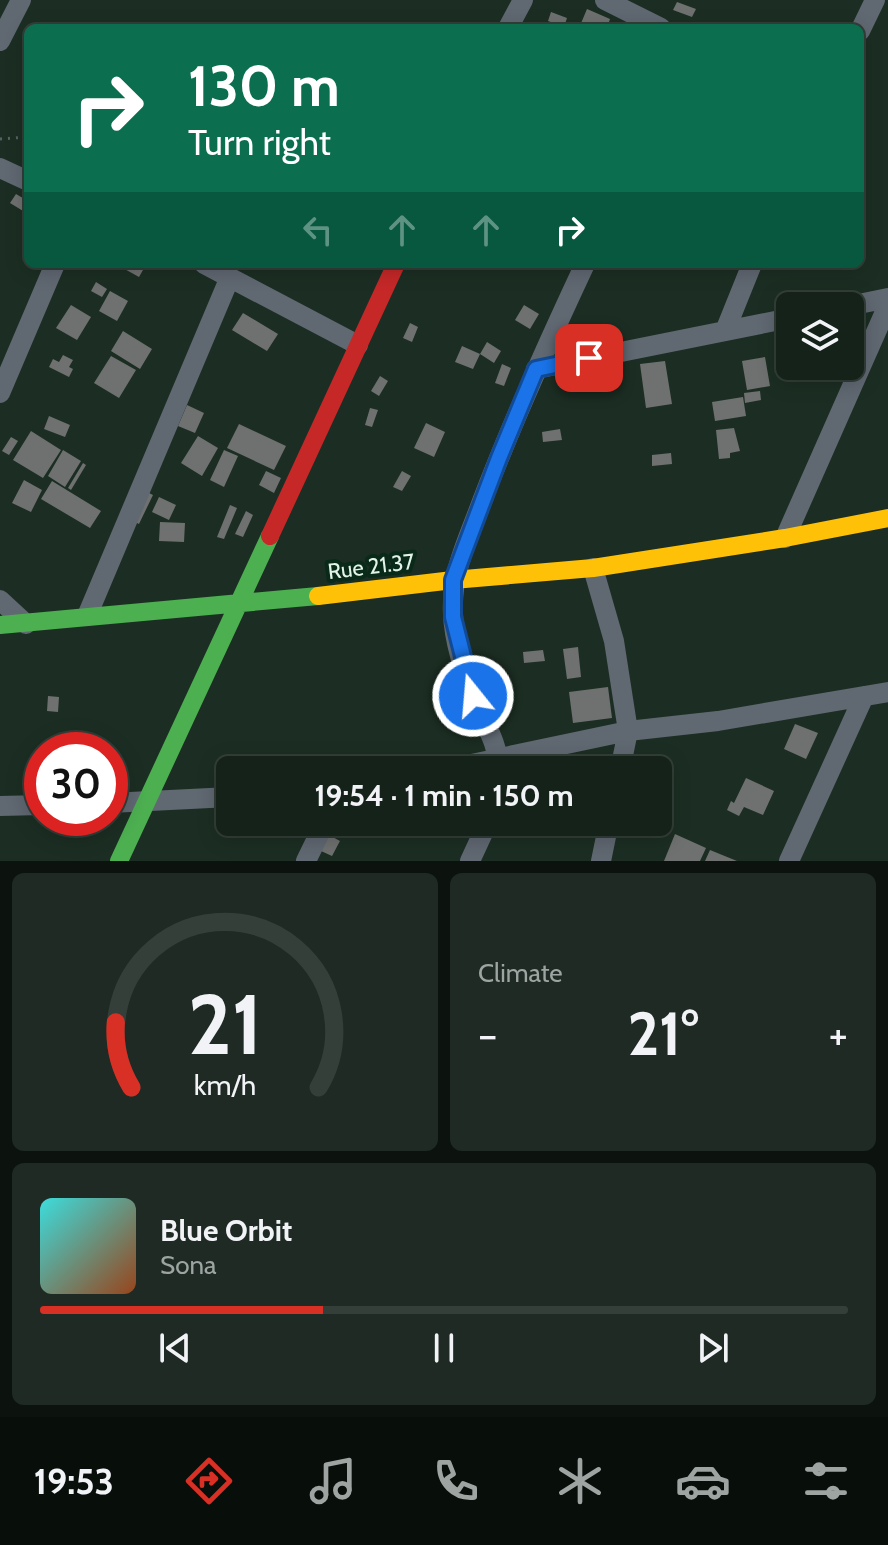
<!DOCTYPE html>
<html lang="en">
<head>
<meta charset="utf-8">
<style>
  body { margin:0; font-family:Cabin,sans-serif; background:#1e2a23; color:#f1f3f6; height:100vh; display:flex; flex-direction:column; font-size:30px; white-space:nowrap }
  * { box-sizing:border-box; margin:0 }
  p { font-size:26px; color:#9da4a2 }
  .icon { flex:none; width:44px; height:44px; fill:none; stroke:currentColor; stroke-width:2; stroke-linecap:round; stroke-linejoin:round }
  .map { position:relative; height:861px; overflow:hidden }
  .details { display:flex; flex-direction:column; gap:12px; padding:12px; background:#0c130e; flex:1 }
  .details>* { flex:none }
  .hud { position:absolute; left:24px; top:24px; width:840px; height:244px; border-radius:12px; box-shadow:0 4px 20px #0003,0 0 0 2px #343f39; background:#0b6e4f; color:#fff; overflow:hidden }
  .fabs { position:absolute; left:776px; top:292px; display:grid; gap:16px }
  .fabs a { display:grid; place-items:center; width:88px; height:88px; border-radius:12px; background:#15221a; box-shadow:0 4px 20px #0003,0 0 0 2px #343f39; font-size:40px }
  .speed { position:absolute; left:24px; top:732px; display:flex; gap:16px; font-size:40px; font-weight:700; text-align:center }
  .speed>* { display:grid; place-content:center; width:104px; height:104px; border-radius:50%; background:#15221a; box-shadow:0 4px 20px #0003,0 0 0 2px #343f39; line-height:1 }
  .speed .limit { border:12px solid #d22; background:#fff; color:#111 }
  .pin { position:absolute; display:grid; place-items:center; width:68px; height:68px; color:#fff; margin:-34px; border-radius:16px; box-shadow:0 4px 12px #0006 }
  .me { position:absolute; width:88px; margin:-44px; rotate:343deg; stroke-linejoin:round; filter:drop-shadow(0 0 6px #0008) }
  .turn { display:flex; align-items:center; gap:28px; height:168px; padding:0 32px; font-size:36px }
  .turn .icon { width:104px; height:104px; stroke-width:2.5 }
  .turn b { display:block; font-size:56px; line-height:68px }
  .lanes { display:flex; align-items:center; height:76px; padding:0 32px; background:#0003; justify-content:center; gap:40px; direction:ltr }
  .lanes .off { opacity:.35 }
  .big { font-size:60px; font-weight:800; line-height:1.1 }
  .details .card { flex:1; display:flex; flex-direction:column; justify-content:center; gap:12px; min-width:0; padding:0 28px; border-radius:12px; background:#1e2a23 }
  .details .dial { align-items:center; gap:0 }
  .dial svg { height:208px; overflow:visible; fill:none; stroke:#343f39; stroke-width:7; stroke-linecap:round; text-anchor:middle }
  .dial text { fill:#f1f3f6; stroke:none }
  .song { display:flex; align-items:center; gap:24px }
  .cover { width:96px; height:96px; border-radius:12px; background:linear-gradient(135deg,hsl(180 70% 55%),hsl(20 70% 35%)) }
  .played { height:8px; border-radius:4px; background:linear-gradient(90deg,#d93025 35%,#343f39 35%) }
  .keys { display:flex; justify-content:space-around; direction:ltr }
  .heat { display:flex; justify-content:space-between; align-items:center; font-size:44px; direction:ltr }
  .details .tiles { flex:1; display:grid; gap:12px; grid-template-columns:1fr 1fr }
  .card:last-child { grid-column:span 2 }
  .trip { position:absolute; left:216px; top:756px; width:456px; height:80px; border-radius:12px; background:#15221a; box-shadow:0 4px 20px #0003,0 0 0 2px #343f39; font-weight:800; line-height:80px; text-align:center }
  .tabs { display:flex; height:128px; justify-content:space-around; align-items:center; background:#080e0a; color:#9da4a2 }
  .tabs .icon { width:56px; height:56px }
  .tabs .selected { color:#d93025 }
  .tabs b { font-size:36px; color:#f1f3f6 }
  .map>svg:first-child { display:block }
  .building { fill:#6e7170 }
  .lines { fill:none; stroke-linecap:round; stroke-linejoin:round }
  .path { stroke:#586264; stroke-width:3; stroke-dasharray:2 6; stroke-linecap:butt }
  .street { stroke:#606872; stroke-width:20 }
  .fast { stroke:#4caf50; stroke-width:18 }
  .slow { stroke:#ffc107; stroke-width:18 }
  .jam { stroke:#c62828; stroke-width:18 }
  .route-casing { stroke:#114b97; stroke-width:20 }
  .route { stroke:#1a73e8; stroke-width:14 }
  .labels { text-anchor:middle; stroke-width:8; stroke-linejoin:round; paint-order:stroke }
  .street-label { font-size:22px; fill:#e2f4e7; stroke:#0a2a19 }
</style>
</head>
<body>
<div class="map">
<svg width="888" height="861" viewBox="0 0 888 861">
  <rect width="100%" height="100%" fill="#1c2e23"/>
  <path class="building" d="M 677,2 L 696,9 L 692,17 L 673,10 Z
    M 587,9 L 610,19 L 607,28 L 579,28 Z
    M 551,12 L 567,18 L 564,27 L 548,21 Z
    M 16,194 L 28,201 L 28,214 L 10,203 Z
    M 122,264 L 132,264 L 143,270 L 139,277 L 121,267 Z
    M 96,282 L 107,289 L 102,297 L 91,291 Z
    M 110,291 L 128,301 L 117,321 L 99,311 Z
    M 71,305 L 91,317 L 77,340 L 56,328 Z
    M 524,305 L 539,314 L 530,329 L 515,320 Z
    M 243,313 L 278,334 L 267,351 L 232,330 Z
    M 410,323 L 418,327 L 412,342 L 403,338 Z
    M 123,331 L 152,349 L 140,369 L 111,351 Z
    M 487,342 L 501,351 L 494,363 L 480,354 Z
    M 462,346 L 480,354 L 473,369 L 455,362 Z
    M 63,355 L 73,360 L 69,367 L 73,369 L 69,377 L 49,367 L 53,359 L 59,362 Z
    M 111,356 L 136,370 L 119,398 L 94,383 Z
    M 765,357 L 770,386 L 747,390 L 742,361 Z
    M 665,361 L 672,404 L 646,408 L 640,364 Z
    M 502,364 L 511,368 L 504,386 L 495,383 Z
    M 380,376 L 388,381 L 379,396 L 371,391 Z
    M 760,391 L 761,400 L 745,403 L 744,393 Z
    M 743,397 L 746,416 L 715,421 L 712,402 Z
    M 187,405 L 204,413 L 195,433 L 178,426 Z
    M 370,408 L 378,410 L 372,427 L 365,425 Z
    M 49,416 L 70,425 L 65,437 L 44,429 Z
    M 426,423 L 445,432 L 434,457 L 414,448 Z
    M 239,424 L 286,446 L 274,470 L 227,448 Z
    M 734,428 L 740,451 L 730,453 L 730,458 L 719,459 L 716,430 Z
    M 560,429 L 562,440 L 543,442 L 542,432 Z
    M 31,431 L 61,450 L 43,478 L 13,460 Z
    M 198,436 L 218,448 L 202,476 L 181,463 Z
    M 11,437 L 18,441 L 9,455 L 2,451 Z
    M 63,450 L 81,461 L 65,487 L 48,476 Z
    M 224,450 L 238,456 L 224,487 L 210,480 Z
    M 671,453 L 672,464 L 652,466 L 652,455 Z
    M 83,463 L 86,465 L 71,490 L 68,488 Z
    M 266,471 L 281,478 L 274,493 L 259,485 Z
    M 402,471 L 411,476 L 402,491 L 393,487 Z
    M 24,480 L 42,490 L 31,512 L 12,503 Z
    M 52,481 L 101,511 L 90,528 L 41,499 Z
    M 143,490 L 153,495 L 139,524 L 129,519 Z
    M 159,497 L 176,505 L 169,520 L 152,512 Z
    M 230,505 L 237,508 L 224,539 L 217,537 Z
    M 246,511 L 253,515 L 243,537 L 235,534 Z
    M 160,522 L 185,523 L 184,542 L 159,541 Z
    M 578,647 L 581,677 L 567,679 L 563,649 Z
    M 543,650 L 545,661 L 524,663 L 523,652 Z
    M 608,687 L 612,718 L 573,723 L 569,692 Z
    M 48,696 L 59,697 L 58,712 L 47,711 Z
    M 795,724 L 818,733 L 806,759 L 784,749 Z
    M 125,763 L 126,774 L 110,775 L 110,764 Z
    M 746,778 L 774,791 L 763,815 L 744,807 L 739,816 L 727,810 L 731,801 L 734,803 Z
    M 52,818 L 62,818 L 57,831 L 48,827 Z
    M 675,834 L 706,848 L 700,861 L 664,861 Z
    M 329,835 L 340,841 L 332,856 L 321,851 Z
    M 710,850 L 737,861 L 705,861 Z"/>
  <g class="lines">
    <path class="path" d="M 0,139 L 28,137"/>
    <path class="street" d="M 605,0 L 661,28
      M 508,28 L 523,0
      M 860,31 L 875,0
      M 0,41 L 21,0
      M 0,168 L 28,181
      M 204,264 L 358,345
      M 849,306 L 888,298
      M 725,331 L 752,264
      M 536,369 L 790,318
      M 0,393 L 55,264
      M 785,538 L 888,305
      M 0,600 L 26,624
      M 87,616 L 230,277
      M 443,770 L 628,731 L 614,641 L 593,568
      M 498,770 C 500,744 482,720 473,696 C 464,671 454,641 453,614 C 451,572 467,542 481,504 C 512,422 548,343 585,264
      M 620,770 L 628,731 L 718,721 L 888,692
      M 110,803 L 230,797
      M 0,806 L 42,805
      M 306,861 L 325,822
      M 470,861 L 488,822
      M 601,861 L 609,822
      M 789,861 L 864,696"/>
    <path class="fast" d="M 0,625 L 318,596
      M 119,861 L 270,536"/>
    <path class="slow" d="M 318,596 L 453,580 L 593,568 L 785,538 L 888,518"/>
    <path class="jam" d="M 270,536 L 396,264"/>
  </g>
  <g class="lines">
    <defs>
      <path id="route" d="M 473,696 L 453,617 L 453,580 L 499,458 L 536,369 L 589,358"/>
    </defs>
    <use href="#route" class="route-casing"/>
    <use href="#route" class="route"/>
  </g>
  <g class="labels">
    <g class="street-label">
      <text transform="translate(371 566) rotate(-7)" y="8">Rue 21.37</text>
    </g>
  </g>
</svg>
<div class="fabs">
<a><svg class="icon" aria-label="layers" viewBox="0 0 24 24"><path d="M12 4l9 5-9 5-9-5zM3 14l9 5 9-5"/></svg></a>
</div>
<div class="speed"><div class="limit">30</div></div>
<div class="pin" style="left:589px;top:358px;background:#d93025"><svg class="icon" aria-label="arrive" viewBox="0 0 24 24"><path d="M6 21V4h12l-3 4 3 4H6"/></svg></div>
<svg class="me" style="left:473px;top:696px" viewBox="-20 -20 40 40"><circle r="17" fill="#1a73e8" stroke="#fff" stroke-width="3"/><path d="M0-11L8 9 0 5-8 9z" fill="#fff"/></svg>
<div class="trip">19:54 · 1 min · 150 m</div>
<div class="hud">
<div class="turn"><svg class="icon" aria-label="right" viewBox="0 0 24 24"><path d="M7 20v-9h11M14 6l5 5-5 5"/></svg><div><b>130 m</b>Turn right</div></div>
<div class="lanes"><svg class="icon off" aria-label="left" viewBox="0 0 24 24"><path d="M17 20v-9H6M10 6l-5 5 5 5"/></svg><svg class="icon off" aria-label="ahead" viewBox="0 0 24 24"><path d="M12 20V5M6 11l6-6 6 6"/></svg><svg class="icon off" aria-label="ahead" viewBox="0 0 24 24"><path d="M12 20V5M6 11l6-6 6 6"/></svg><svg class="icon" aria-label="right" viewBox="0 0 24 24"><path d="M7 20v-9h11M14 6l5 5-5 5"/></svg></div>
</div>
</div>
<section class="details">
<div class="tiles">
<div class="card dial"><svg viewBox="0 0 100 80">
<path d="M14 69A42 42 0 1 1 86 69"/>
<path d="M14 69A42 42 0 0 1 8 44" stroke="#d93025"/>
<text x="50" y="56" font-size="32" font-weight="700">21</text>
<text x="50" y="72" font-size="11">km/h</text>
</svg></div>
<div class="card"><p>Climate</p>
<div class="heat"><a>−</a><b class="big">21°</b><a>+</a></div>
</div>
<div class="card">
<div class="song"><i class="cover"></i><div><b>Blue Orbit</b><p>Sona</p></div></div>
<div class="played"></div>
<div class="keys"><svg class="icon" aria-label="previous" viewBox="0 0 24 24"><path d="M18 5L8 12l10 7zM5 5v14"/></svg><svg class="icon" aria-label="pause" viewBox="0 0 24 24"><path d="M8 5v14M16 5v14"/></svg><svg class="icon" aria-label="next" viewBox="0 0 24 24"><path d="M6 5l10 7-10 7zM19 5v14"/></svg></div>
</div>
</div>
</section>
<nav class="tabs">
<b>19:53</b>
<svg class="icon selected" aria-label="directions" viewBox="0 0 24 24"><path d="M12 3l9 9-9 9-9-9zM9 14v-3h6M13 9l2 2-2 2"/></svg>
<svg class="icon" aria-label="music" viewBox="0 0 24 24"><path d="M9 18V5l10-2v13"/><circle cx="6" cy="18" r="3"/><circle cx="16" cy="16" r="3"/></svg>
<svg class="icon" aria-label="phone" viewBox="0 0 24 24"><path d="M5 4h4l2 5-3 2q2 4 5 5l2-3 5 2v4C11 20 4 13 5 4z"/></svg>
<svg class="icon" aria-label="climate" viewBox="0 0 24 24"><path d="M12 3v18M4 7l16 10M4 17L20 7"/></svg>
<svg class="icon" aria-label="car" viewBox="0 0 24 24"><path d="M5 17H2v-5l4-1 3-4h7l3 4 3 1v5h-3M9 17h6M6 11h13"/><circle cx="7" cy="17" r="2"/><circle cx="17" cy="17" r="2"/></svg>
<svg class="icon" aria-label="filters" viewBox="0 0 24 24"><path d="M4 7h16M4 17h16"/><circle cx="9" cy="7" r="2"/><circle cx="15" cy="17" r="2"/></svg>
</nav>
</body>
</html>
